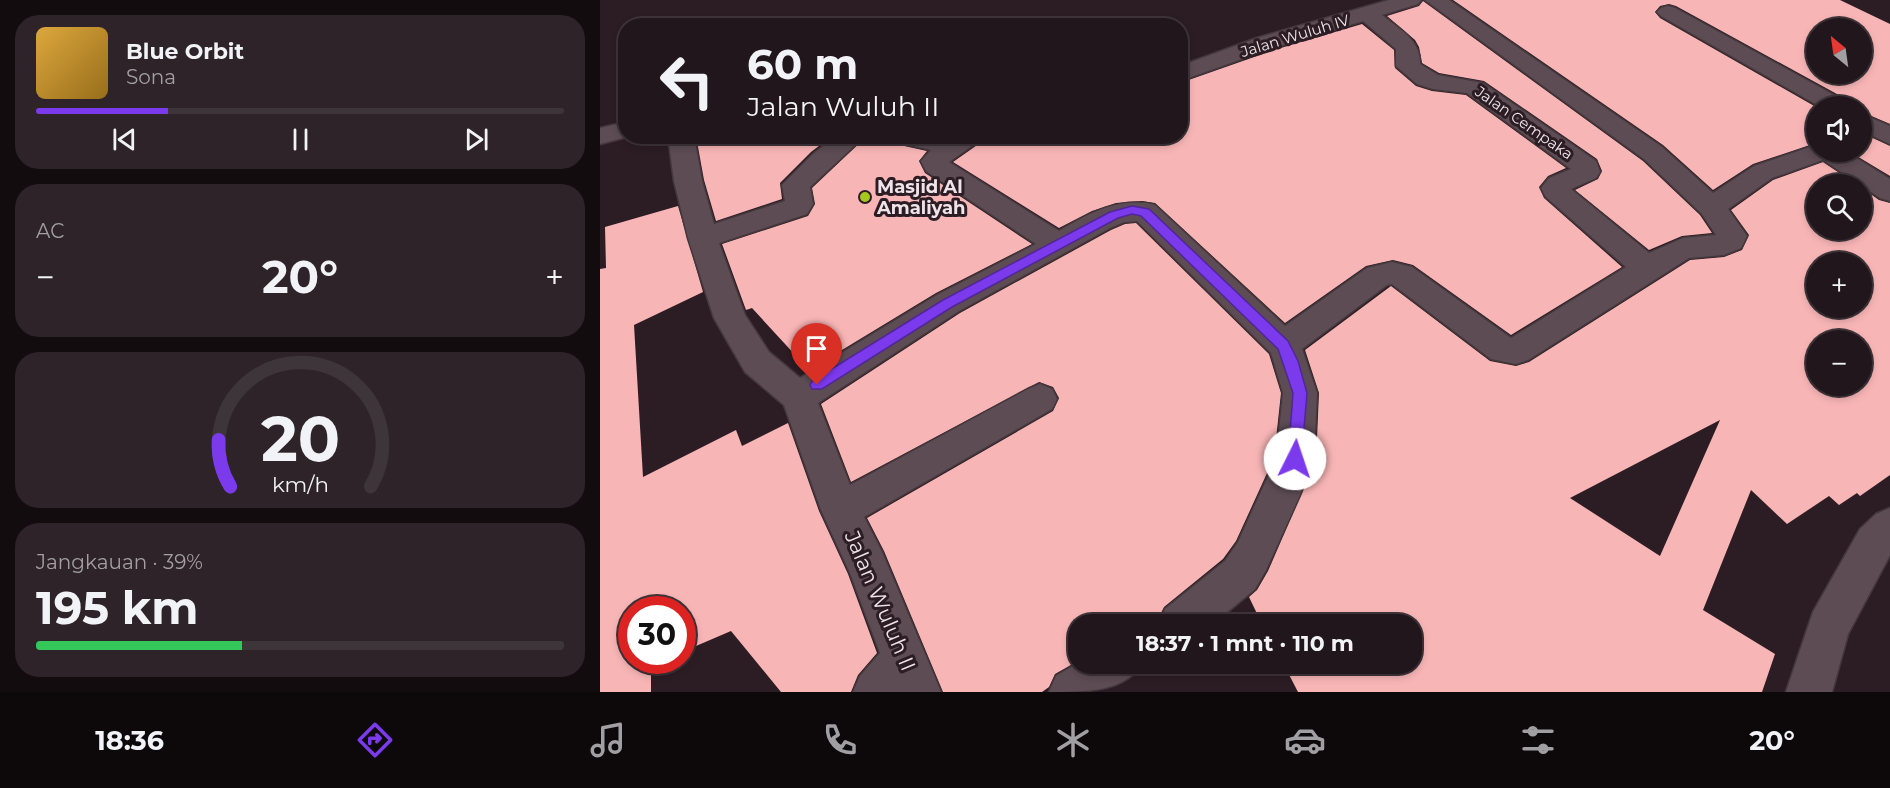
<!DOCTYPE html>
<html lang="id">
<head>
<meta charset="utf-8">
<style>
  body { margin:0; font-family:Montserrat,sans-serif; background:#2d2328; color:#f1f3f6; height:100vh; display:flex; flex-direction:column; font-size:22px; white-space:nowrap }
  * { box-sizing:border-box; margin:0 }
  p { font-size:20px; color:#a29fa3 }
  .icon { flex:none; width:33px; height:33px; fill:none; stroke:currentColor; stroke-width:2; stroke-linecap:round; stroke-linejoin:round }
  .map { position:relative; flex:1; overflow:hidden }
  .sheet { display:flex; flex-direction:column; gap:15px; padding:15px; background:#120c0f; width:600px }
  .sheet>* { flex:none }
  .hud { position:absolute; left:18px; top:18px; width:570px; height:126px; border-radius:24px; box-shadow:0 3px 9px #0003,0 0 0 2px #3e353a; background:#21161b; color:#f1f3f6; overflow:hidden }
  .needle { width:39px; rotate:331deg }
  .fabs { position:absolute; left:1206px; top:18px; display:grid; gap:12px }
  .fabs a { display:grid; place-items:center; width:66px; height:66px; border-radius:50%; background:#21161b; box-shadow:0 3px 9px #0003,0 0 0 2px #3e353a; font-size:30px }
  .speed { position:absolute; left:18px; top:596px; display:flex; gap:12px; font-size:30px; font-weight:700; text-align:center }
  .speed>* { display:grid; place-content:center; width:78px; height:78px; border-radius:50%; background:#21161b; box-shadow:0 3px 9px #0003,0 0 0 2px #3e353a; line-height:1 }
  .speed .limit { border:9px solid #d22; background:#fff; color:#111 }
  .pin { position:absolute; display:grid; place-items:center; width:51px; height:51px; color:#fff; margin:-62px -26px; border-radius:50% 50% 50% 0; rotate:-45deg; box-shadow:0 0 6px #0007 }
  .pin .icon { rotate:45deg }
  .me { position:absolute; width:66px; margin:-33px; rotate:4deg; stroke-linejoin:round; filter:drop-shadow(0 0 4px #0008) }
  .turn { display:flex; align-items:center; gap:21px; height:126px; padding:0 30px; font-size:27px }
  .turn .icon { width:78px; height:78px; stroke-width:2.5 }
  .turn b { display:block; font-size:42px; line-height:51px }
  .big { font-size:45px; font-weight:700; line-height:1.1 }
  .sheet .tile { flex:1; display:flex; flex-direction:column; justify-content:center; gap:9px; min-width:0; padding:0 21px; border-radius:24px; background:#2d2328 }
  .sheet .dial { align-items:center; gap:0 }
  .dial svg { height:156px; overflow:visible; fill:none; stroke:#3e353a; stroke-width:7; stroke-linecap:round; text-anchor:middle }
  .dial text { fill:#f1f3f6; stroke:none }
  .song { display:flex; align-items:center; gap:18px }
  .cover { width:72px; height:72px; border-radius:9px; background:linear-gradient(135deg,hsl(40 70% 55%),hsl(40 70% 35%)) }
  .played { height:6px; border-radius:3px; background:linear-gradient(90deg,#7c3aed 25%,#3e353a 25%) }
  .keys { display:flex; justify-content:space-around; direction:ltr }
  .heat { display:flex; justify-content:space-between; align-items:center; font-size:33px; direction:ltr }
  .charge { height:9px; border-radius:4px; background:linear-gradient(90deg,#34c759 39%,#3e353a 0) }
  .trip { position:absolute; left:468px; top:614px; width:354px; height:60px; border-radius:24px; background:#21161b; box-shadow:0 3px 9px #0003,0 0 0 2px #3e353a; font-weight:700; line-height:60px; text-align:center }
  .menu { display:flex; height:96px; justify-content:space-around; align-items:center; background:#0d090b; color:#a29fa3 }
  .menu .icon { width:42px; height:42px }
  .menu .current { color:#7c3aed }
  .menu b { font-size:27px; color:#f1f3f6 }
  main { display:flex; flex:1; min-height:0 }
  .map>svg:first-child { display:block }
  .building { fill:#f8b5b6; fill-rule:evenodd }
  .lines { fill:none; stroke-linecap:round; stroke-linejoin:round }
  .minor-casing { stroke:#44383d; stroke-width:3 }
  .minor { fill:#5d4c53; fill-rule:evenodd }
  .route { fill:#7c3aed; stroke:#51269a; stroke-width:1.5 }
  .poi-dot { fill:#a7c71e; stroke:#2c1d24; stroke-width:2 }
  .labels { text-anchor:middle; stroke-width:6; stroke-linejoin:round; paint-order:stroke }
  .far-street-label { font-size:15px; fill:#efe5e9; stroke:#2c1d24 }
  .poi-label { font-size:18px; font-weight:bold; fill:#efe5e9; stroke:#2c1d24; text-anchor:start }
  .near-street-label { font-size:21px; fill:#efe5e9; stroke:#2c1d24 }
</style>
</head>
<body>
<main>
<section class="sheet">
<div class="tile">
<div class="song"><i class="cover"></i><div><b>Blue Orbit</b><p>Sona</p></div></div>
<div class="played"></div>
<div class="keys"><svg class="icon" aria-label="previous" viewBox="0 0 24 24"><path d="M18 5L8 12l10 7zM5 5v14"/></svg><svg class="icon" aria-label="pause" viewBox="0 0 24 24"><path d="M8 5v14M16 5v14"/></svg><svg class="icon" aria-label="next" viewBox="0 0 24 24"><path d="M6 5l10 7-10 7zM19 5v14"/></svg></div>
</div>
<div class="tile"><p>AC</p>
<div class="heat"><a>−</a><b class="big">20°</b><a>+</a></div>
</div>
<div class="tile dial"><svg viewBox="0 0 100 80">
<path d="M14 69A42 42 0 1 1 86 69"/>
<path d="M14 69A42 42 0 0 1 8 45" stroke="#7c3aed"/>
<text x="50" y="56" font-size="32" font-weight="700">20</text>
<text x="50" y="72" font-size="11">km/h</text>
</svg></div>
<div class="tile"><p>Jangkauan · 39%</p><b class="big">195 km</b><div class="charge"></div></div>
</section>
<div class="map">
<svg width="1290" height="692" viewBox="0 0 1290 692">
  <rect width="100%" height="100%" fill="#2c1d24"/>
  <path class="building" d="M 853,0 L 1240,0 L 1290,24 L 1290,124 L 1262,112 L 1262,106 L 1250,106 L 1246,99 L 1076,6 L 1069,4 L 1060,6 L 1055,12 L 1060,18 L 1216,107 L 1216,143 L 1153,164 L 1113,190 L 1063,145 ZM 1216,28 L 1262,28 L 1262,74 L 1216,74 Z
    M 823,1 L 1043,161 L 1100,215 L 1112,233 L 1082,236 L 1049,250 L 975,190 L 998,179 L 1002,171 L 997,159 L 884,81 L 839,73 L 822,63 L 819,47 L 815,40 L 787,16 L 819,6 Z
    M 762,24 L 794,50 L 795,68 L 816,86 L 832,91 L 866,95 L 966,168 L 948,176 L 939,187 L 944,198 L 1022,267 L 911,335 L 813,265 L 793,260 L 766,266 L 685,323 L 555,203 L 542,201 L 516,203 L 492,211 L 459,228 L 353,162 L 380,143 L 384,136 L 580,136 L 580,83 L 674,50 Z
    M 1262,133 L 1290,146 L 1290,176 L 1250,152 L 1262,152 Z
    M 96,136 L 232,136 L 211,152 L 180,183 L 182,199 L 116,221 L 104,180 Z
    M 267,136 L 286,136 L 291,143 L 327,151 L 319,161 L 325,173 L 432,244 L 336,293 L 209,370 L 152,308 L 146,310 L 122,244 L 208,216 L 215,204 L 212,188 Z
    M 1223,162 L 1256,184 L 1216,184 L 1216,230 L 1262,230 L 1262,188 L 1279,200 L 1290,203 L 1290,475 L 1260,496 L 1257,493 L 1239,505 L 1229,496 L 1187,524 L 1151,490 L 1103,610 L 1175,654 L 1162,692 L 698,692 L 683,663 L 812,663 L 812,624 L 662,624 L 649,597 L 657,590 L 668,571 L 716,460 L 719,393 L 705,350 L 791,286 L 890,361 L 916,366 L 929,362 L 1090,260 L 1124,257 L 1142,250 L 1149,235 L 1131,210 L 1173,180 ZM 1216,262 L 1262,262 L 1262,308 L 1216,308 ZM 1216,340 L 1262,340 L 1262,386 L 1216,386 ZM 1120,420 L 1060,556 L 970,498 Z
    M 78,206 L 103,292 L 34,325 L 43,477 L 136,430 L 142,446 L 188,423 L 219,511 L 248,574 L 277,653 L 258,675 L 251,692 L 181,692 L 131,631 L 82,652 L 82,609 L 32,609 L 32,660 L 65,660 L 51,666 L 51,692 L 0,692 L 0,269 L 6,268 L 5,227 Z
    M 536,223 L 669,354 L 681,393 L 674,458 L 636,541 L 623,559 L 564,607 L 559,617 L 549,624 L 478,624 L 478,661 L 455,674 L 449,687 L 442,692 L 343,692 L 284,551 L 267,518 L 453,411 L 459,398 L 453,387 L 439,382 L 251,482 L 221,404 L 360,313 L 511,230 L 525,224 Z"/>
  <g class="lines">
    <defs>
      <path id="minor" d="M 789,0 L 821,0 L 818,4 L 782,15 C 799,29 821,40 820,64 L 838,75 L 883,83 L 996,161 L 1000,172 L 996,178 L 971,189 L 1049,253 L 1083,238 L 1116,235 L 1102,214 L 1044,159 L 825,0 L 849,0 L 1062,147 L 1113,193 L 1154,166 L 1216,145 L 1216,152 L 1247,152 L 1290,179 L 1290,201 L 1280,198 L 1223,160 L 1172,178 L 1128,209 L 1147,236 L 1141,248 L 1124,255 L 1089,258 L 928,360 L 916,364 L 891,359 L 792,284 L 787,285 L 702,349 L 717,393 L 714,459 L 700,495 L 666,570 L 655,589 L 613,624 L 559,624 L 565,609 L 625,561 L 638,542 L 676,459 L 683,393 L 671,353 L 537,221 L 524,222 L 510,228 L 359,311 L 218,403 L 250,485 L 428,389 L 440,384 L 452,389 L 457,399 L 452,409 L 264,517 L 282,552 L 341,692 L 253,692 L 260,676 L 280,653 L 250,573 L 221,510 L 184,405 L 145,372 L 114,318 L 88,238 L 74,181 L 68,136 L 94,136 L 102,181 L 114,224 L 185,201 L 182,185 L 213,154 L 236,136 L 265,136 L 210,187 L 213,204 L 207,214 L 119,243 L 145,315 L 169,352 L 200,378 L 337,295 L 436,244 L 326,171 L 321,161 L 331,150 L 291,141 L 288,136 L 382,136 L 379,141 L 349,162 L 459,231 C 488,214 520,196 555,205 L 685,326 L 767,268 L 792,262 L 812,267 L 911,338 L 1026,267 L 946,197 L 941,188 L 949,178 L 971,169 L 867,93 L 833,89 L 817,84 L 796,66 L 796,49 L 763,21 L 673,48 L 580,81 L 580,66 L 657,38 Z
        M 1068,6 L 1075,8 L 1245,101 L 1248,106 L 1219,106 L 1061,16 L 1057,12 L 1061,8 Z
        M 1262,114 L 1290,126 L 1290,144 L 1262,131 Z
        M 26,122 L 26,136 L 31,136 L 0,144 L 0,128 Z
        M 1290,508 L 1290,555 L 1248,634 L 1232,692 L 1186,692 L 1213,612 L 1260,529 L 1276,514 Z
        M 478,663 L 542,663 C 526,692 486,692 449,692 L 456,676 Z"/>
    </defs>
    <use href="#minor" class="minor-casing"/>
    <use href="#minor" class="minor"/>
  </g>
  <path class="route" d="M 532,206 L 549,209 L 688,341 L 698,361 L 707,393 L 701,464 L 695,466 L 690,464 L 688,459 L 693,393 L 678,349 L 541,216 L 532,214 L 518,218 L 352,307 L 222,389 L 212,389 L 210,385 L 212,381 L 343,300 L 510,212 Z"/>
  <circle class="poi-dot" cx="265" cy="197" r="6"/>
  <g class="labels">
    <g class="far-street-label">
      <text transform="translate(695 36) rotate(-17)" y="5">Jalan Wuluh IV</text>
      <text transform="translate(924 123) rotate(35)" y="5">Jalan Cempaka</text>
    </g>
    <g class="poi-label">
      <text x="277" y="193">Masjid Al<tspan x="277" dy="21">Amaliyah</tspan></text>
    </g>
    <g class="near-street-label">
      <text transform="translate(280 601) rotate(67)" y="7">Jalan Wuluh II</text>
    </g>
  </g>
</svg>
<div class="fabs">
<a><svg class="needle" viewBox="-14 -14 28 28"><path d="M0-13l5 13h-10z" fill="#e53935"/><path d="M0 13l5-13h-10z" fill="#a29fa3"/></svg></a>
<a><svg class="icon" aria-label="sound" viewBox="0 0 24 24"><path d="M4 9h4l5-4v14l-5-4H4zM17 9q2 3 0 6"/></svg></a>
<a><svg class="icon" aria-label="search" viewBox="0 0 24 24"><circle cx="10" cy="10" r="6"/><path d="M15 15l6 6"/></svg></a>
<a>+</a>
<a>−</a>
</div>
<div class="speed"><div class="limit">30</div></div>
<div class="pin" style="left:217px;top:385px;background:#d93025"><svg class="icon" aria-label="arrive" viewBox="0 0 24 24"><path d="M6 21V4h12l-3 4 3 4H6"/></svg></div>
<svg class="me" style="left:695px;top:459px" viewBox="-20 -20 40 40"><circle r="19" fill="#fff"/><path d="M0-13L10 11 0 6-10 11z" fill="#7c3aed"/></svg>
<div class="trip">18:37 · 1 mnt · 110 m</div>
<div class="hud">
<div class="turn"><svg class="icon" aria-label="left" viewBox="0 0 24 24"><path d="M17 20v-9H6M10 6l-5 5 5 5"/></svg><div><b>60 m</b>Jalan Wuluh II</div></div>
</div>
</div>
</main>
<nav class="menu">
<b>18:36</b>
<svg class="icon current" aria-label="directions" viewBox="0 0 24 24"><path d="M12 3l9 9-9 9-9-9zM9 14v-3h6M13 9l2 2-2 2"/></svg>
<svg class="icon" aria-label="music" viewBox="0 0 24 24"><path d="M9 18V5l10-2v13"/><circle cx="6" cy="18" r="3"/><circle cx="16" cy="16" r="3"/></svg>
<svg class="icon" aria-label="phone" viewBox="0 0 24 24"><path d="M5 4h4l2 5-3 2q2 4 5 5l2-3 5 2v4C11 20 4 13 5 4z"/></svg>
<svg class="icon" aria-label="climate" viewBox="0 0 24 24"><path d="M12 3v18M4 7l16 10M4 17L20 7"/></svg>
<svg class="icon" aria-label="car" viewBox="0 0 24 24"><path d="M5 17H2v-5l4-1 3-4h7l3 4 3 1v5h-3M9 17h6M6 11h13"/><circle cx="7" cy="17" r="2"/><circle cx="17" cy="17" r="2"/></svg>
<svg class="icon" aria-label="filters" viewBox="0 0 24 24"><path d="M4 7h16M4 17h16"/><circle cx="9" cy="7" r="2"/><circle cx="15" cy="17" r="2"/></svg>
<b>20°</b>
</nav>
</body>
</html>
